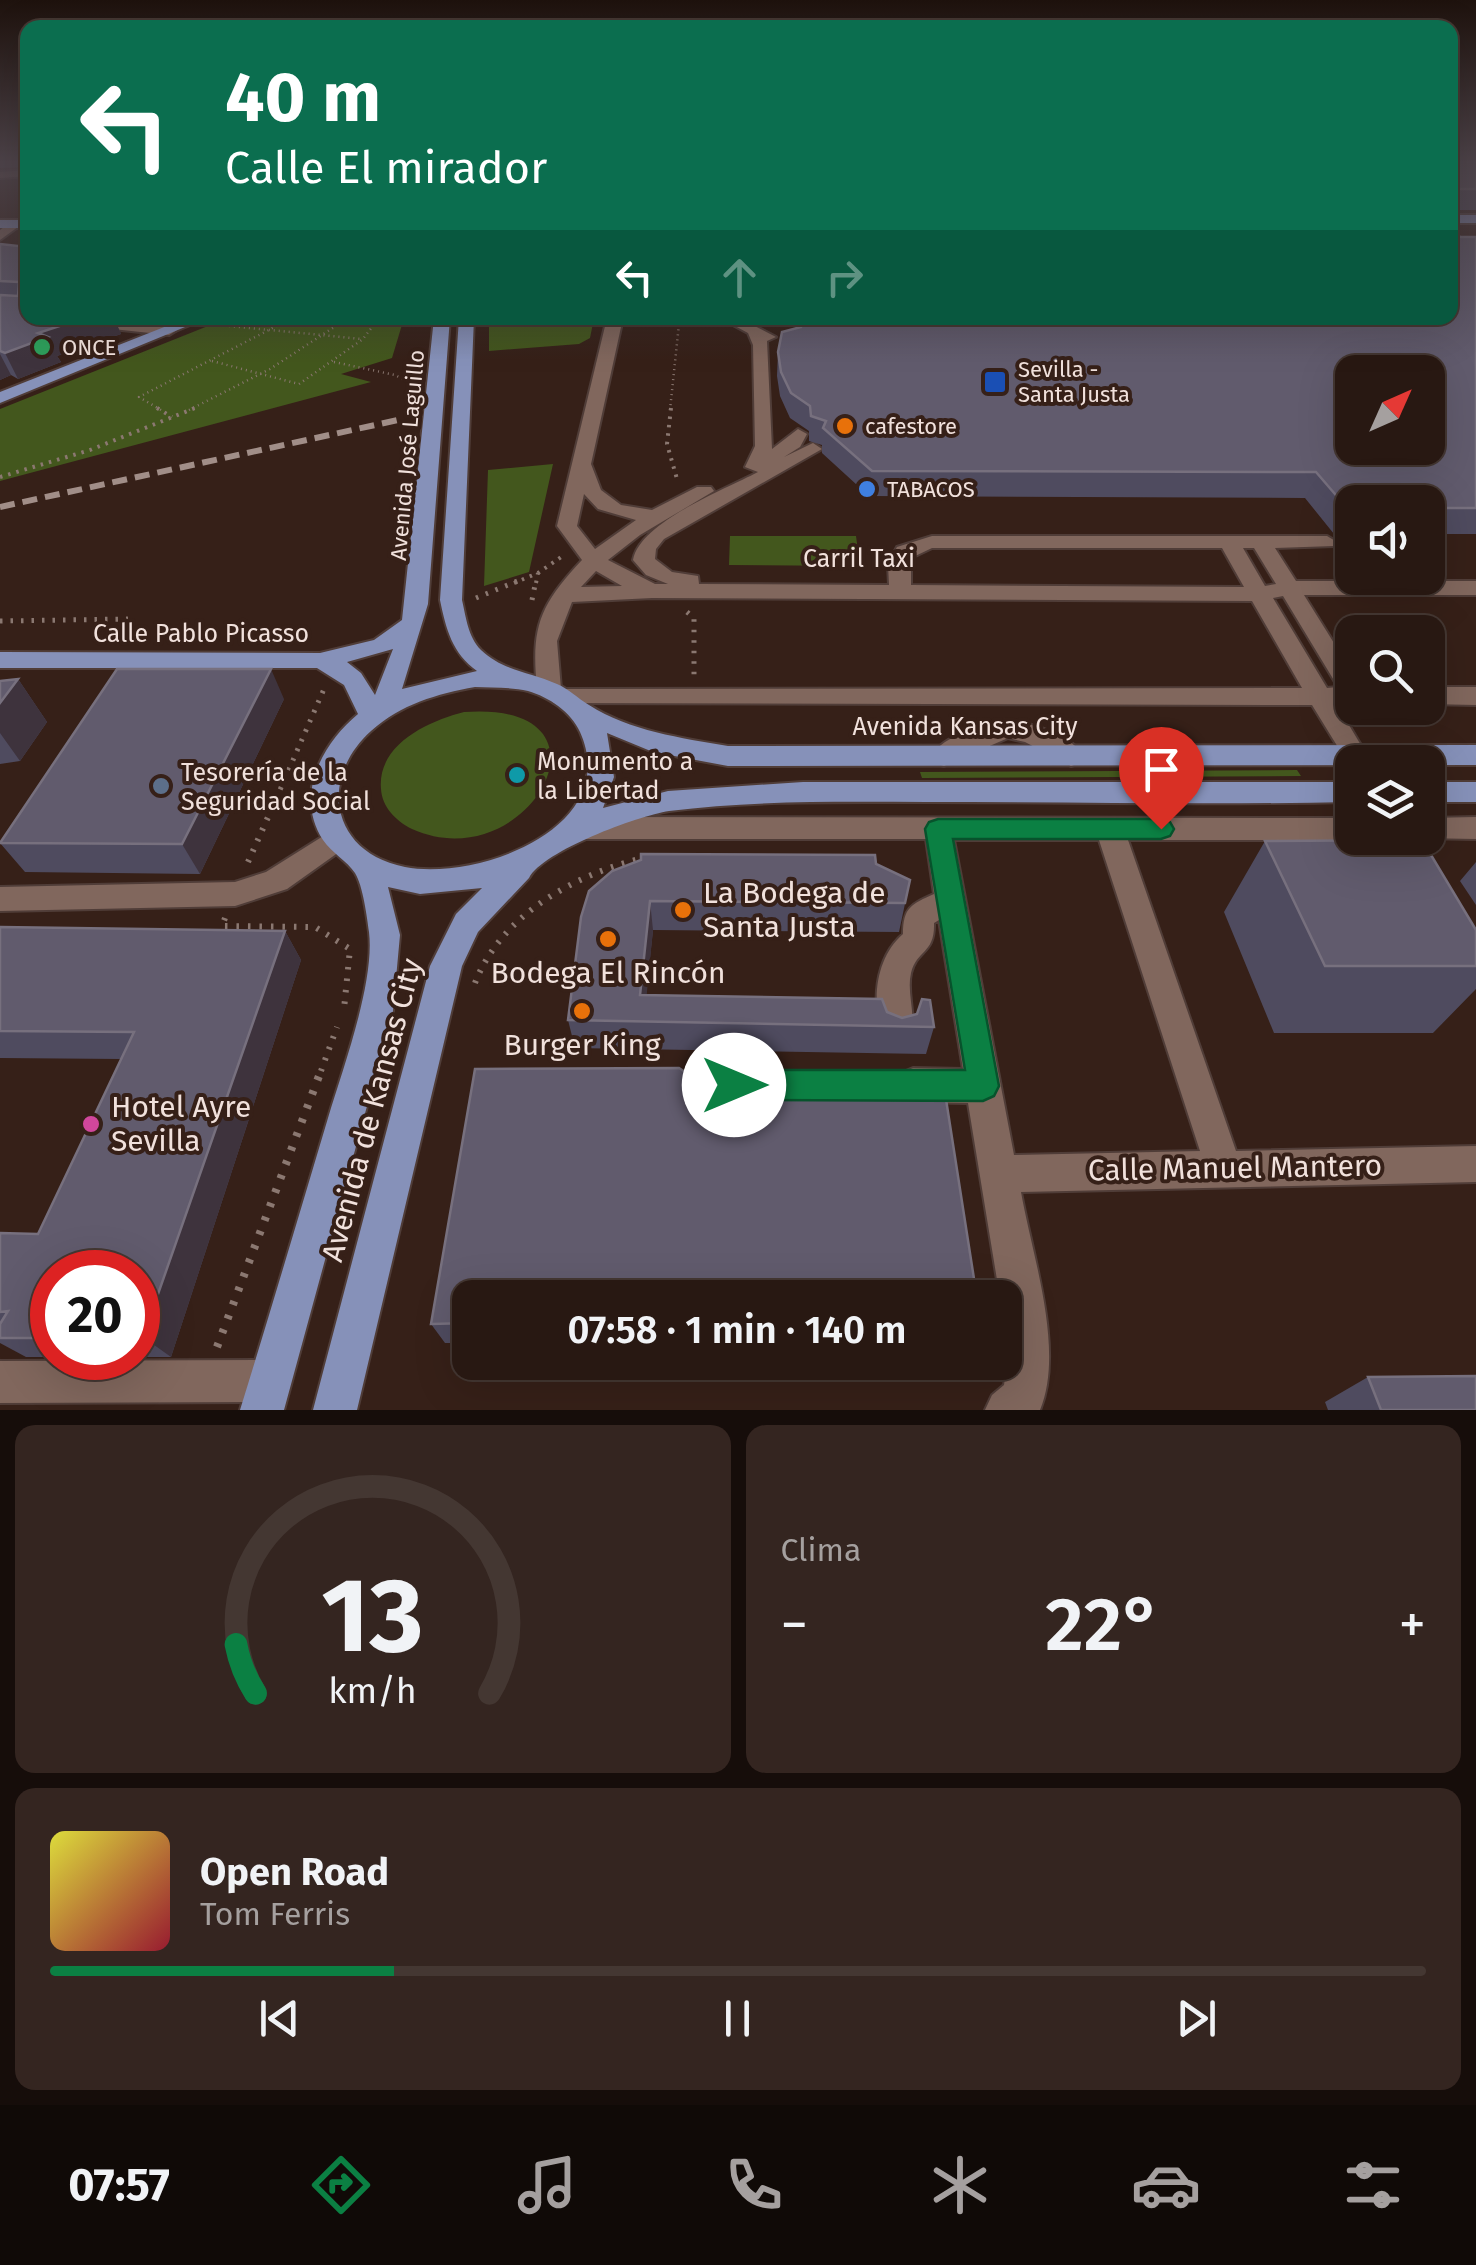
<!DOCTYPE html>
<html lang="es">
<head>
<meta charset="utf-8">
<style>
  body { margin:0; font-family:"Fira Sans",sans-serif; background:#342520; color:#f1f3f6; height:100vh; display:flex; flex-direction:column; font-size:38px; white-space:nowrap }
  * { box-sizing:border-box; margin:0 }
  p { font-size:32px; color:#a5a09f }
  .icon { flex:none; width:55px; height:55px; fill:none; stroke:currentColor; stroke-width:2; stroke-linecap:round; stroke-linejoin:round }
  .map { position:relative; height:1410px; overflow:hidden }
  .details { display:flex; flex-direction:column; gap:15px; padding:15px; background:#160d0a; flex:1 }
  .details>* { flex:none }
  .guide { position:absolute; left:20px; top:20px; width:1438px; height:305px; border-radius:20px; box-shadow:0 10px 40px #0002,0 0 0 2px #443732; background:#0b6e4f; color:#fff; overflow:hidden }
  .needle { width:65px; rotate:45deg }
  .fabs { position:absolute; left:1335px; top:355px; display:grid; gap:20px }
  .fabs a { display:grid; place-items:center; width:110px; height:110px; border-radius:20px; background:#281812; box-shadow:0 10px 40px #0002,0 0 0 2px #443732; font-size:50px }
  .speed { position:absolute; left:30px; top:1250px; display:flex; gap:20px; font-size:50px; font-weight:700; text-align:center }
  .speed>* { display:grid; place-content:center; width:130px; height:130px; border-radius:50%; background:#281812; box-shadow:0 10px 40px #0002,0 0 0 2px #443732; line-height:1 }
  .speed .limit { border:15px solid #d22; background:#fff; color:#111 }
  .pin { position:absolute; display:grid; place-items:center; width:85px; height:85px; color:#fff; margin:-102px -42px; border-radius:50% 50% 50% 0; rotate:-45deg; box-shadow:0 0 10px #0007 }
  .pin .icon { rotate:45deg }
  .me { position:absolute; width:110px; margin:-55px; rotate:90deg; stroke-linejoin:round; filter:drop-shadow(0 0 8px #0008) }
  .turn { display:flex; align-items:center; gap:35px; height:210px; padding:0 40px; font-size:45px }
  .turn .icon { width:130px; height:130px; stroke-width:2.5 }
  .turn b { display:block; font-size:70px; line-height:85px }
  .lanes { display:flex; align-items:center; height:95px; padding:0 40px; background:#0003; justify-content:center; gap:50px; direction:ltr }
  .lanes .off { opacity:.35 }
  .big { font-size:75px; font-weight:600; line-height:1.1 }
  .details .card { flex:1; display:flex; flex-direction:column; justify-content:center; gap:15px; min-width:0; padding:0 35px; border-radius:20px; background:#342520 }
  .details .dial { align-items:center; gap:0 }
  .dial svg { height:260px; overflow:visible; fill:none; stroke:#443732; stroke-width:7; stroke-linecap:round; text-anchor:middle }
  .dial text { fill:#f1f3f6; stroke:none }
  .song { display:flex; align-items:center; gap:30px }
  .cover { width:120px; height:120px; border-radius:15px; background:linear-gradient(135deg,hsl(60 70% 55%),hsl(350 70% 35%)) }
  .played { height:10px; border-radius:5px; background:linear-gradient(90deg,#0b8043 25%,#443732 25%) }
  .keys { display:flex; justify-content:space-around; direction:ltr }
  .heat { display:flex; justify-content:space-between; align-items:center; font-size:55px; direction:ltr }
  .details .tiles { flex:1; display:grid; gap:15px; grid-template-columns:1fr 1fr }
  .card:last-child { grid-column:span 2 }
  .trip { position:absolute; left:452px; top:1280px; width:570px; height:100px; border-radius:20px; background:#281812; box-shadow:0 10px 40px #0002,0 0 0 2px #443732; font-weight:600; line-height:100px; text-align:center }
  .menu { display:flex; height:160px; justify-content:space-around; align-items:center; background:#100a07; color:#a5a09f }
  .menu .icon { width:70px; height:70px }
  .menu .current { color:#0b8043 }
  .menu b { font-size:45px; color:#f1f3f6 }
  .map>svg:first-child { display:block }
  .green { fill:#43571d }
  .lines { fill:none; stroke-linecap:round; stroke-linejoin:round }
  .minor-casing { stroke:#503d38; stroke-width:4 }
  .major-casing { stroke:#503d38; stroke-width:4 }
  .path-far4 { stroke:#8b7871; stroke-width:2.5; stroke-dasharray:1 4; stroke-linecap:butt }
  .path-far3 { stroke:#8b7871; stroke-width:4; stroke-dasharray:2.5 6; stroke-linecap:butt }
  .path-far2 { stroke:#8b7871; stroke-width:5; stroke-dasharray:2.5 8; stroke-linecap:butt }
  .path-far1 { stroke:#8b7871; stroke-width:6; stroke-dasharray:2.5 9; stroke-linecap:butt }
  .path { stroke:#8b7871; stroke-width:8; stroke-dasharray:4 11; stroke-linecap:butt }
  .minor { fill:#81675d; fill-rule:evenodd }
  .major { fill:#8691b9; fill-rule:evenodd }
  .rail { stroke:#a18e88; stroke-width:6; stroke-dasharray:15 8; stroke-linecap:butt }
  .wall { fill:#4f4b5f }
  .shaded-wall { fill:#3e333d }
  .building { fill:#615b6d; stroke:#77707e; stroke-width:2.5; fill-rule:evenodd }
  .route { fill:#0b8043; stroke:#07532c; stroke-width:2.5 }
  .leisure-dot { fill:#2e9e5b; stroke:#362018; stroke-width:4 }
  .transit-dot { fill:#1a4fb4; stroke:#362018; stroke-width:4 }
  .food-dot { fill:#e8710a; stroke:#362018; stroke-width:4 }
  .shop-dot { fill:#3f7fe0; stroke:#362018; stroke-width:4 }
  .culture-dot { fill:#0f9aa8; stroke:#362018; stroke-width:4 }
  .service-dot { fill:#5c6f8a; stroke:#362018; stroke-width:4 }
  .hotel-dot { fill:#d1479c; stroke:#362018; stroke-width:4 }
  .labels { text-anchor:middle; stroke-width:8; stroke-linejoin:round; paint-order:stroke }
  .far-poi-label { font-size:22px; fill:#f1e1dc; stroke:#362018; text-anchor:start }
  .far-street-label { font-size:22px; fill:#f1e1dc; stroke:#362018 }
  .street-label { font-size:25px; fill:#f1e1dc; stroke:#362018 }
  .poi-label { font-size:25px; fill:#f1e1dc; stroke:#362018; text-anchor:start }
  .near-poi-label { font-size:30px; fill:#f1e1dc; stroke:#362018; text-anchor:start }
  .near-street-label { font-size:30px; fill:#f1e1dc; stroke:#362018 }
</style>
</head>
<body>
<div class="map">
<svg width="1476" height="1410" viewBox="0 0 1476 1410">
  <rect width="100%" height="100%" fill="#362018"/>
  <path class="green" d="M 228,318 L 404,318 L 392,358 L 341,374 L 371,382 L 0,481 L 0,409 Z
    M 489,318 L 594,318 L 590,338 L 579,344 L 489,351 Z
    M 553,464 L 529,572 L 484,586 L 488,470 Z
    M 730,536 L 856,536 L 860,566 L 729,565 Z
    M 464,712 C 629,700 528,881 412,829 C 396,821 382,807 381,789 C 377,744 429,721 464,712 Z
    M 1297,770 L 1301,776 L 922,778 L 920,772 Z"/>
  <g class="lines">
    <defs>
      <path id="minor" d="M 28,170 L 28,176 L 0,178 L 0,172 Z
        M 12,221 L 22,224 L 0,240 L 0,230 Z
        M 48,318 L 94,318 L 169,325 L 177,330 L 169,335 L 56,323 Z
        M 607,318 L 623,318 L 591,464 L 601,490 L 621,505 L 652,510 L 697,487 L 711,487 L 714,491 L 640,535 L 608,560 L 655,584 L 668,584 L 646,575 L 633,560 C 640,522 724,490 758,472 L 745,467 L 755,446 L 753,345 L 748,333 L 720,318 L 739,318 L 776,337 L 767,341 L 772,449 L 798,429 L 807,434 L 800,447 L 784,457 L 813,443 L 822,449 L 664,539 L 656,549 L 655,559 L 672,572 L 698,576 L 699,584 L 889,585 L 888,564 L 897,547 L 932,536 L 1327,536 L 1337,542 L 1334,546 L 1275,548 L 1296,581 L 1476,581 L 1476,595 L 1304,595 L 1352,672 L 1352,704 L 1337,705 L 1371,762 L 1352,762 L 1352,770 L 1312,705 L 554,703 L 537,689 C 531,627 539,606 582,560 L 557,526 ZM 584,494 L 598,509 L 636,520 L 595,549 L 577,526 ZM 932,548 L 1222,548 L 1244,587 L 911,585 L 911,558 ZM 1243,548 L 1254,548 L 1276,584 L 1265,586 ZM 596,571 L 622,586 L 581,587 ZM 1283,596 L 1338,687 L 1327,688 L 1273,598 ZM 652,598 L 1252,601 L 1302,688 L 561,689 L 557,641 L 572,602 Z
        M 1428,687 L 1476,687 L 1476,705 L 1428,704 Z
        M 1008,720 C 1032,723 1071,735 1084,756 L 1080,763 L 1071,766 L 1025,742 L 1008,738 L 944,766 L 935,763 L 931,756 C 944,735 984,724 1008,720 Z
        M 582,817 L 1352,818 L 1352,838 L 1360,838 L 1352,840 L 1128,840 L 1236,1151 L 1476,1146 L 1476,1182 L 1021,1192 C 1032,1255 1065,1350 1040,1410 L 985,1410 L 992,1395 L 1004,1385 L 1009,1353 L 1005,1298 L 1000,1298 L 968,1103 L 913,1102 L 901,1097 L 896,1085 L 901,1073 L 913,1068 L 963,1069 L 939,920 L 934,923 C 935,954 917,949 911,973 C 906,995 918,1017 909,1038 L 897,1042 L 885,1038 C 870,1005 875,958 903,934 C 903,907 912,904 934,894 L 926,839 L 582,839 L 572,836 L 568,828 L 572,820 ZM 954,840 L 1099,840 L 1200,1151 L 1014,1155 Z
        M 1476,817 L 1476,839 L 1420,838 L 1428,838 L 1428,818 Z
        M 336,828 L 346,831 L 350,839 L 346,847 L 287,889 L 235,906 L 0,911 L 0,887 L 235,882 L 266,872 Z
        M 270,1360 L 285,1366 L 291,1381 L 285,1396 L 270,1402 L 0,1403 L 0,1361 Z"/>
      <path id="major" d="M 1450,215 L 1476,215 L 1476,223 L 1450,223 Z
        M 0,220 L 28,220 L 28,228 L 0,228 Z
        M 187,318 L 207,318 L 0,403 L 0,392 Z
        M 434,318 L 450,318 L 428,604 L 402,689 L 477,671 C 452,653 446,629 440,600 L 459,318 L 474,318 L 462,600 C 466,617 468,637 481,650 C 503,671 530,672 557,684 C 569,689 577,698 589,705 C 630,731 681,738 728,746 L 1476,745 L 1476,765 L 728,766 L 653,752 L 607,733 L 614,777 L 603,808 L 668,791 L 803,782 L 1352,782 L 1352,802 C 1211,805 1069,802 927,802 C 842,802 754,800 669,811 C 637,816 543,851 529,878 L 478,932 L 462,966 L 357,1410 L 313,1410 L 430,966 L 456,914 L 482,888 L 420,894 L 388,887 L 400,935 L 393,1011 L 284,1410 L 240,1410 C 270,1313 299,1215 328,1118 C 343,1068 375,982 369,932 C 367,917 363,886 355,873 C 347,861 332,853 323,840 C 294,795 322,744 358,714 L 344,685 L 317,668 L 0,668 L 0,652 L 320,653 L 374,640 L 402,620 ZM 393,649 L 375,695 L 361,673 L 347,662 ZM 475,687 C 492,688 511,687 528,691 C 549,697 571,712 580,732 C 623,828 477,881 405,867 C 331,853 318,779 371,731 C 401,704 437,694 475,687 Z
        M 1428,782 L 1476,782 L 1476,802 L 1428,802 Z"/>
    </defs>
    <use href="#minor" class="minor-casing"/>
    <use href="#major" class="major-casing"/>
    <path class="path-far4" d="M 219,325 L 362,339
      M 212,361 L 299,384 L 363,339 L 379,318
      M 334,362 L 395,375 L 412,384
      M 161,410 L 139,397 L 292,318
      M 189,410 L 270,369 L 348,318
      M 670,410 L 679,324 L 685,318"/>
    <path class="path-far3" d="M 157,408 L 172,417
      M 671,408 L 667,444 L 677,479
      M 0,477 L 90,450 L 195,408
      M 514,583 L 538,573 L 564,555
      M 536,583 L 538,573"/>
    <path class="path-far2" d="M 476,598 L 520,580
      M 532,600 L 536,580
      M 687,612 L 694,618 L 694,677
      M 0,621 L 128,619
      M 276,799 L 324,689"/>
    <path class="path-far1" d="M 248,862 L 277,797
      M 225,918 L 222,926 L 315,927 L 350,949 L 344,1009
      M 475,983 C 502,913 579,872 648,857
      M 321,1071 L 337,1027"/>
    <path class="path" d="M 217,1347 L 322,1068"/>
    <use href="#minor" class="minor"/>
    <use href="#major" class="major"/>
    <path class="rail" d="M 0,507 L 398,420"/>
  </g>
  <path class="wall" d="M 0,162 L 28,162 L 28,167 L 0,168 Z
    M 1450,162 L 1476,162 L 1476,210 L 1450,210 Z
    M 1460,237 L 1476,237 L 1476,534 L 1428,534 L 1428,502 L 1352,502 L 1352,534 L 1334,534 L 1305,498 L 869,496 L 822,453 L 822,445 L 809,441 L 809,431 L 790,418 L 780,396 L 777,376 L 778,352 L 798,328 L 798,319 Z
    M 0,244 L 28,247 L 28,318 L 168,318 L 160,320 L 114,318 L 121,334 L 57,356 L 61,362 L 18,379 L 11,375 L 0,380 Z
    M 18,679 L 47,722 L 20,761 L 0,764 L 0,681 Z
    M 284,699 L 200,874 L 25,872 L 0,843 Z
    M 1265,841 L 1476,930 L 1476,989 L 1433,1033 L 1274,1033 L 1224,912 Z
    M 1476,862 L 1476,905 L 1460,881 Z
    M 876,864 L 910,880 L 899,932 L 653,930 L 646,995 L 887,1012 L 902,1018 L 934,1027 L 926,1054 L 575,1048 L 568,1020 L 589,891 Z
    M 0,927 L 285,931 L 301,960 L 171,1357 L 138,1357 L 138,1272 L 52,1272 L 52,1357 L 26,1357 L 0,1343 L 0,1233 L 38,1234 L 121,1059 L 0,1058 Z
    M 696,1079 L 470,1298 L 470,1343 L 445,1343 L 431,1324 Z
    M 1368,1377 L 1476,1410 L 1328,1410 L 1325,1402 Z"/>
  <path class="shaded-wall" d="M 84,318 L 114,318 L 121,334 L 57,356 L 61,362 L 18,379 L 5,353 L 38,333 Z
    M 0,354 L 11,375 L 0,380 Z
    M 271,669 L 284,699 L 200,874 L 182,844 Z
    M 18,679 L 47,722 L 20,761 L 0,733 L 0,703 Z
    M 650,901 L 653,930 L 644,1022 L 640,995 Z
    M 285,931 L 301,960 L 171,1357 L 143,1337 Z"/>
  <path class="building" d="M 1450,162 L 1476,162 L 1476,189 L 1450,189 Z
    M 1450,233 L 1456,233 L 1460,237 L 1476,237 L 1476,508 L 1428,508 L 1428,502 L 1352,502 L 1352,508 L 1347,508 L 1316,472 L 872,471 L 823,428 L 826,421 L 811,416 L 810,406 L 791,393 L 781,372 L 778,352 L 782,332 L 801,327 L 802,322 L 798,319 L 799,318 L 1450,318 ZM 1352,372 L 1428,372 L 1428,448 L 1352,448 Z
    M 0,244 L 28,247 L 28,318 L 84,318 L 38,333 L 48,337 L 5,353 L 0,351 L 0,295 L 18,296 L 19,282 L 0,281 Z
    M 117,669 L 271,669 L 182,844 L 0,843 Z
    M 18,679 L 0,703 L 0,681 Z
    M 1422,840 L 1476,930 L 1476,966 L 1325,966 L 1265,841 Z
    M 641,854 L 875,855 L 876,864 L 910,880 L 905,903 L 650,901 L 640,995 L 882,999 L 887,1012 L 902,1018 L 917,1014 L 922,999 L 930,1000 L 934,1027 L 568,1020 L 581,917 L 589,891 L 612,871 L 641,860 Z
    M 0,927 L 285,931 L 143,1337 L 138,1338 L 138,1272 L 52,1272 L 52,1338 L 0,1338 L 0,1324 L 8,1311 L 0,1312 L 0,1233 L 38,1234 L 134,1032 L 0,1031 Z
    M 679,1068 L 696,1079 L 943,1080 L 977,1298 L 470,1298 L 470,1323 L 431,1324 L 475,1069 Z
    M 1476,1376 L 1476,1410 L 1381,1410 L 1368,1377 Z"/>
  <linearGradient id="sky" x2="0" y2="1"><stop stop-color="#1e120d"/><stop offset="0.45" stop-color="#4c4248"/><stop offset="1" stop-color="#4c4248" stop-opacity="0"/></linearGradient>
  <rect width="1476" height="360" fill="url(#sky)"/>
  <path class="route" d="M 938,819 L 1161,819 L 1170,822 L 1174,829 L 1170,836 L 1161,839 L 953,839 L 999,1086 L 994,1096 L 983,1101 L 734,1100 L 723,1096 L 718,1085 L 723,1074 L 734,1070 L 965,1070 L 925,829 L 929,822 Z"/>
  <circle class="leisure-dot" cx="42" cy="347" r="10"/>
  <rect class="transit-dot" x="983" y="370" width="24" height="24" rx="5"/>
  <g class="food-dot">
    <circle cx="845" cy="426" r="10"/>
    <circle cx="683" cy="910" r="10"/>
    <circle cx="608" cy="939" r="10"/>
    <circle cx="582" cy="1011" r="10"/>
  </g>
  <circle class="shop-dot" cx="867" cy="489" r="10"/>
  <circle class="culture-dot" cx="517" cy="775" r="10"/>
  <circle class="service-dot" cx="161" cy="786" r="10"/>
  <circle class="hotel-dot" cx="91" cy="1124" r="10"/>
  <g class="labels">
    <g class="far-poi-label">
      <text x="62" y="355">ONCE</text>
      <text x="1018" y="377">Sevilla -<tspan x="1018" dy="25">Santa Justa</tspan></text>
      <text x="865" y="434">cafestore</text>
      <text x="887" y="497">TABACOS</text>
    </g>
    <g class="far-street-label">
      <text transform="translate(407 455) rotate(-85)" y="8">Avenida José Laguillo</text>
    </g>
    <g class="street-label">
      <text x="859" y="567">Carril Taxi</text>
      <text x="201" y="642">Calle Pablo Picasso</text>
      <text x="965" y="735">Avenida Kansas City</text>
    </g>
    <g class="poi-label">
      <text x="537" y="770">Monumento a<tspan x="537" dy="29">la Libertad</tspan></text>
      <text x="181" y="781">Tesorería de la<tspan x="181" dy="29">Seguridad Social</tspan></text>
    </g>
    <g class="near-poi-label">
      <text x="703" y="903">La Bodega de<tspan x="703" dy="34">Santa Justa</tspan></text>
      <text x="608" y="983" text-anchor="middle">Bodega El Rincón</text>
      <text x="582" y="1055" text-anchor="middle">Burger King</text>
      <text x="111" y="1117">Hotel Ayre<tspan x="111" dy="34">Sevilla</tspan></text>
    </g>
    <g class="near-street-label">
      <text transform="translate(372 1110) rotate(-75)" y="10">Avenida de Kansas City</text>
      <text transform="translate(1235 1168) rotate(-1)" y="10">Calle Manuel Mantero</text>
    </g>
  </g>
</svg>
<div class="fabs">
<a><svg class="needle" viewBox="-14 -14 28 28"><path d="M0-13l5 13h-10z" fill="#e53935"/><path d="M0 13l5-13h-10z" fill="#a5a09f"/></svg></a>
<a><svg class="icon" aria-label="sound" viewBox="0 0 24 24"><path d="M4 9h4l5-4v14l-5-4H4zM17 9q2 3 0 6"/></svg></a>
<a><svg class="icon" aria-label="search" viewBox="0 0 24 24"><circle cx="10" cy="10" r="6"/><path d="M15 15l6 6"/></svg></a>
<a><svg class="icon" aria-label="layers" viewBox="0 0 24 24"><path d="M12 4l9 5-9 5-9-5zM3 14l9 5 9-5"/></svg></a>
</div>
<div class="speed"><div class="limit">20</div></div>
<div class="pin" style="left:1161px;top:829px;background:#d93025"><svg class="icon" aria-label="arrive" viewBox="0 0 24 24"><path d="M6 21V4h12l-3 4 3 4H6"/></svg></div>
<svg class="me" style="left:734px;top:1085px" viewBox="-20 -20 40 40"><circle r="19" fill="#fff"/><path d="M0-13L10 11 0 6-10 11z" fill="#0b8043"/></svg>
<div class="trip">07:58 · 1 min · 140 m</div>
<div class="guide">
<div class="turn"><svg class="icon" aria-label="left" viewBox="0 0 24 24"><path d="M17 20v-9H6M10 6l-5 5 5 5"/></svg><div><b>40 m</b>Calle El mirador</div></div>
<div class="lanes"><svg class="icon" aria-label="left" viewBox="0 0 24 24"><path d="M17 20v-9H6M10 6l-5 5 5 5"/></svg><svg class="icon off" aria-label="ahead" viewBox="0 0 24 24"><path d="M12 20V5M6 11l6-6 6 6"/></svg><svg class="icon off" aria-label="right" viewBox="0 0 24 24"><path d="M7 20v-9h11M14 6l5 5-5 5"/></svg></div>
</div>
</div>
<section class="details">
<div class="tiles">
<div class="card dial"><svg viewBox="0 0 100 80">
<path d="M14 69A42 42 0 1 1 86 69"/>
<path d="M14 69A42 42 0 0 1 8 54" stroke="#0b8043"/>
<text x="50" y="56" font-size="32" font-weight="700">13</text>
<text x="50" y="72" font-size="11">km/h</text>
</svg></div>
<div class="card"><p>Clima</p>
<div class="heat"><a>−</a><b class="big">22°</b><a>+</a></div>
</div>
<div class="card">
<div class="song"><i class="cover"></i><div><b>Open Road</b><p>Tom Ferris</p></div></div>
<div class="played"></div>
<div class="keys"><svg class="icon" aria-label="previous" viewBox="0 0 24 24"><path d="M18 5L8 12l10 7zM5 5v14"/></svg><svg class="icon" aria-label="pause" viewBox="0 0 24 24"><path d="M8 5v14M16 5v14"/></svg><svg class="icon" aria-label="next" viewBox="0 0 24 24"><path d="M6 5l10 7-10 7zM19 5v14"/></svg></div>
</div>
</div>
</section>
<nav class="menu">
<b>07:57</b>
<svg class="icon current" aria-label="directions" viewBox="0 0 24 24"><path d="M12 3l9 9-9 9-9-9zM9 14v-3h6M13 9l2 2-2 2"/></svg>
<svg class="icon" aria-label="music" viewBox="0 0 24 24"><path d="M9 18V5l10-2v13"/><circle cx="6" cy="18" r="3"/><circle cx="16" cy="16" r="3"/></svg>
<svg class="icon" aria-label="phone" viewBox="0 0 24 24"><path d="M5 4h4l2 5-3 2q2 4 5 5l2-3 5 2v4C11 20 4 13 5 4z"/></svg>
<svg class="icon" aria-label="climate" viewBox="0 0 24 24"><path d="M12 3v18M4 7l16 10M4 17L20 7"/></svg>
<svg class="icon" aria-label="car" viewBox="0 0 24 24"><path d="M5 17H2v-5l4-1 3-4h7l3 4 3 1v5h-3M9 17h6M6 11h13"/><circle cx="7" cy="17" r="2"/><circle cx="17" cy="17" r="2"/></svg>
<svg class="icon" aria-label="filters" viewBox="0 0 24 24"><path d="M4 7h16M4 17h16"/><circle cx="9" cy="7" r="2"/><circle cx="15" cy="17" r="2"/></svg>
</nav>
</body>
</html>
